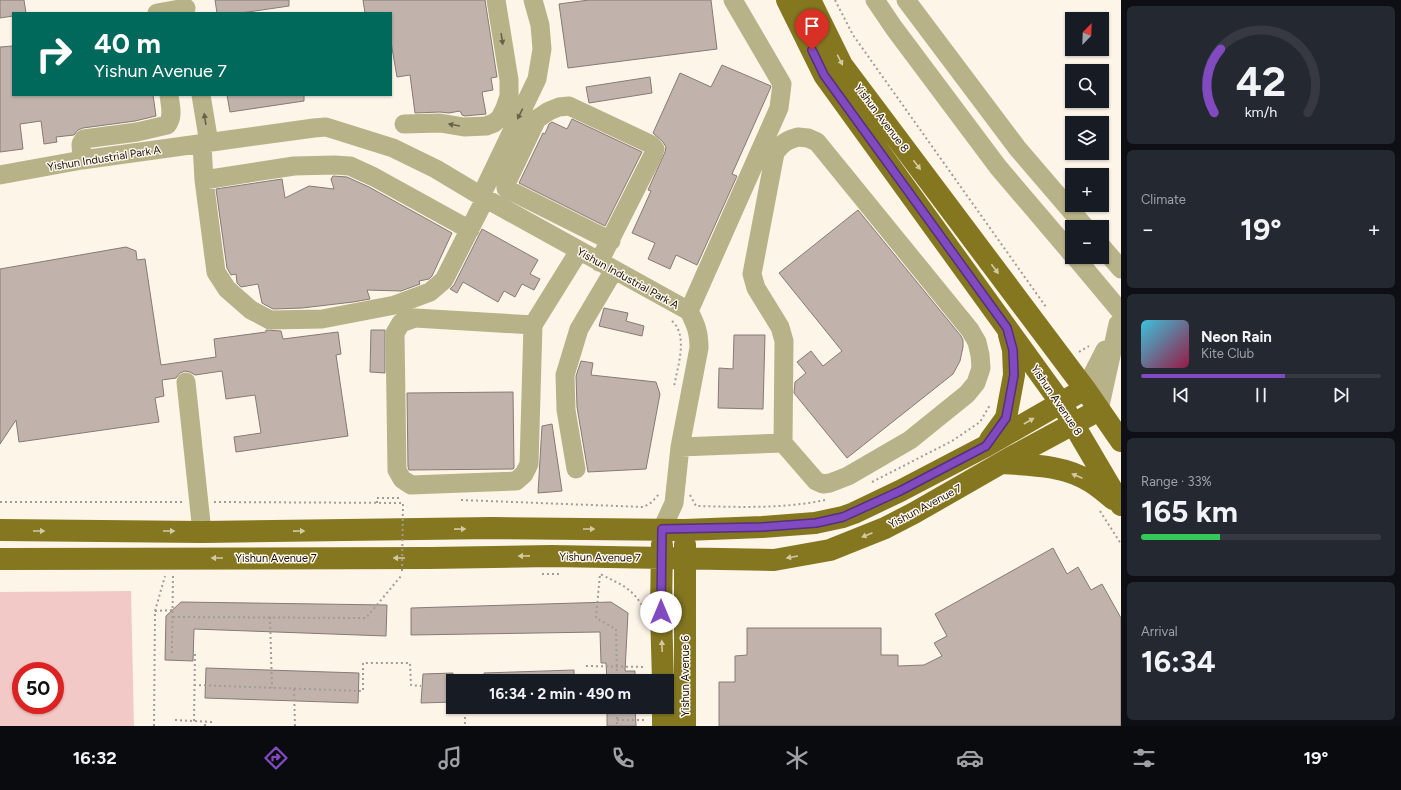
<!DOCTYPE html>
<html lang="en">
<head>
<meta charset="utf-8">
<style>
  body { margin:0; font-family:Figtree,sans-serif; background:#242831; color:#f1f3f6; height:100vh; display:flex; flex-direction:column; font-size:15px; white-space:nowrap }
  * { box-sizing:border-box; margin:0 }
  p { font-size:13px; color:#9ea1a6 }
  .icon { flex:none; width:22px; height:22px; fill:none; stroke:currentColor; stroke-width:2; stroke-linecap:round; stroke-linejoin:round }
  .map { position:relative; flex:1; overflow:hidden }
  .sheet { display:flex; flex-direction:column; gap:6px; padding:6px; background:#0d0f14; width:280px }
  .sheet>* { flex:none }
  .top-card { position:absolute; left:12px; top:12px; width:380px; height:84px; border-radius:0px; box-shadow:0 1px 3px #0004; background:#00695c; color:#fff; overflow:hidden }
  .needle { width:26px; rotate:23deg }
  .buttons { position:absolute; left:1065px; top:12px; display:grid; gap:8px }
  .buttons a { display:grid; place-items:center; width:44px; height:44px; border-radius:0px; background:#171b24; box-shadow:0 1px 3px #0004; font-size:20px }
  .speed { position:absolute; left:12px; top:662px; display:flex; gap:8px; font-size:20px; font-weight:700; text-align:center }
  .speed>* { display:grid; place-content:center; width:52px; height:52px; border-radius:50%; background:#171b24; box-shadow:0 1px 3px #0004; line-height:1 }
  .speed .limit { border:6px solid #d22; background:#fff; color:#111 }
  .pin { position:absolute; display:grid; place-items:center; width:34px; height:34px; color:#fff; margin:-41px -17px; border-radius:50% 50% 50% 0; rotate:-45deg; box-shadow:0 0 4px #0007 }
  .pin .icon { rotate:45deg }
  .me { position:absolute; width:44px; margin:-22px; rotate:0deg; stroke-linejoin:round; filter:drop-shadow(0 0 3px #0008) }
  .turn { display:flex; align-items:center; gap:14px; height:84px; padding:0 16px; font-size:18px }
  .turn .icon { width:52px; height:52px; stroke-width:2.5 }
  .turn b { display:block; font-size:28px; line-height:34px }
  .big { font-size:30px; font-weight:700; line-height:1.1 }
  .sheet .card { flex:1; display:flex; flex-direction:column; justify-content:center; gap:6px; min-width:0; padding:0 14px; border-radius:6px; background:#242831 }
  .sheet .dial { align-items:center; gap:0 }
  .dial svg { height:104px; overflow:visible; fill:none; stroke:#363941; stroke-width:7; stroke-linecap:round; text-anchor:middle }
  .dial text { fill:#f1f3f6; stroke:none }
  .song { display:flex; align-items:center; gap:12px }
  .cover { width:48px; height:48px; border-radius:6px; background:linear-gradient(135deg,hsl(190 70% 55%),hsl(340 70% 35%)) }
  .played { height:4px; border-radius:2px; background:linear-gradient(90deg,#814ac1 60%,#363941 60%) }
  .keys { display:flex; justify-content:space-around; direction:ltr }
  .heat { display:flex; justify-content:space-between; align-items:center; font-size:22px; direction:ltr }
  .charge { height:6px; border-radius:3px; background:linear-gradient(90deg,#34c759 33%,#363941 0) }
  .trip { position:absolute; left:446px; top:674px; width:228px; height:40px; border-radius:0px; background:#171b24; box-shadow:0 1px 3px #0004; font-weight:700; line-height:40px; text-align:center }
  .menu { display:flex; height:64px; justify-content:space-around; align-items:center; background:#090b0e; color:#9ea1a6 }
  .menu .icon { width:28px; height:28px }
  .menu .active { color:#814ac1 }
  .menu b { font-size:18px; color:#f1f3f6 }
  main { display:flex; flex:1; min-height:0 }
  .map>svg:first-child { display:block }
  .green { fill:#f3c9c7; fill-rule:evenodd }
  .building { fill:#c1b3ac; stroke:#877a73 }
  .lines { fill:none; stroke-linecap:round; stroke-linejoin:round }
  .path { stroke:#a39c93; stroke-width:2; stroke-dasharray:2 3; stroke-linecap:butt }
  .minor { stroke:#b8b289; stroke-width:19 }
  .major { stroke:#847720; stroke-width:22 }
  .path-bridge { stroke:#a39c93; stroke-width:2; stroke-dasharray:2 3; stroke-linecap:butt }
  .oneway { fill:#67624c }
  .oneway2 { fill:#d3c9a3 }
  .route-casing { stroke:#54307d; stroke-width:10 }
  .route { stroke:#814ac1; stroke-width:7 }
  .labels { text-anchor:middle; stroke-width:3; stroke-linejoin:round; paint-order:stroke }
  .street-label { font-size:11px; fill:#16130f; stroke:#fef5e9 }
</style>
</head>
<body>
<main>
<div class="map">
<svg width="1121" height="726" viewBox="0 0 1121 726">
  <rect width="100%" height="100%" fill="#fef5e9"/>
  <path class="green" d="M 131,591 L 134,726 L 0,726 L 0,592 ZM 21,671 L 55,671 L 55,705 L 21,705 Z"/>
  <path class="building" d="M 0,0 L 24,0 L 26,13 L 13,13 L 13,16 L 0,18 Z
    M 215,0 L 289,0 L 289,6 L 241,13 L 217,13 Z
    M 363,0 L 485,0 L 497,77 L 491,78 L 493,90 L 482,92 L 486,114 L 465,116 L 462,115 L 460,111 L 449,113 L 440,112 L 415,113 L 410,75 L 397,77 L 391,42 L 391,13 L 365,13 Z
    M 589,0 L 711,0 L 717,49 L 568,68 L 559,4 Z
    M 13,46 L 13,95 L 153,95 L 156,116 L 135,121 L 83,128 L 78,130 L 74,135 L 56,137 L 57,142 L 44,144 L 41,121 L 20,124 L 23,149 L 0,152 L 0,47 Z
    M 722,65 L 771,86 L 770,89 L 732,174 L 737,176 L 697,265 L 676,255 L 670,269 L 648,259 L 655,243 L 632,233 L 651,191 L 648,190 L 665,152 L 666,147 L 663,142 L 653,133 L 680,73 L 711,87 Z
    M 650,77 L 652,93 L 589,103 L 586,87 Z
    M 227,95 L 304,95 L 304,101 L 230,112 Z
    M 572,119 L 642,152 L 605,226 L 519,183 L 543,133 L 545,134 L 549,124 L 552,122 L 567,129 Z
    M 333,176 L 347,177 L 369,187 L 452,233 L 432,276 L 429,279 L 419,281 L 420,284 L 401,291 L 367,290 L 370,299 L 353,302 L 302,308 L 273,309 L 262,303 L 258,284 L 241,287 L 237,283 L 236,274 L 231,275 L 227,268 L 216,189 L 282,179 L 285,198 L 309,186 L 334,189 L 331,179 Z
    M 858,210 L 961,336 L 963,340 L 963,347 L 960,361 L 953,374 L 847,458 L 794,393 L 795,382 L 806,373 L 797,362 L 811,351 L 823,366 L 842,351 L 779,273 Z
    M 482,229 L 538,260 L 530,274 L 540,279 L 534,290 L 522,284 L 515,297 L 504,291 L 498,302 L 463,282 L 457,293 L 450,289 L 454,285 Z
    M 126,247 L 136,251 L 137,260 L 145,259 L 161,365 L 216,357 L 214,339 L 266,332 L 266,330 L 281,331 L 283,339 L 338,332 L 341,354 L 336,355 L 348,436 L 236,452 L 234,437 L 261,433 L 255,395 L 226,399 L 222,371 L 195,375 L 190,372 L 185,371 L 180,373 L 176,378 L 162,380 L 164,396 L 155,398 L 159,422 L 19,442 L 16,420 L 0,444 L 0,269 Z
    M 604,308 L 628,313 L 626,321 L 644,326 L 642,336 L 599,326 Z
    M 371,330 L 385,330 L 385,373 L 370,372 Z
    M 734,335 L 765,335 L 763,409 L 718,408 L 719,368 L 733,369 Z
    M 581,361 L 593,363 L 591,375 L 656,382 L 660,394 L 646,469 L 588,472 L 577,407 L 576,376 Z
    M 513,392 L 514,468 L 513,469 L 409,470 L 408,467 L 407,393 Z
    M 552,424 L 562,491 L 538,493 L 542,426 Z
    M 1053,548 L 1067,574 L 1078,567 L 1091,590 L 1102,584 L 1121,618 L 1121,726 L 719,726 L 719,682 L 735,682 L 735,656 L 747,655 L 747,628 L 881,628 L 881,655 L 898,655 L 898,666 L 924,665 L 942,656 L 934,643 L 947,636 L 935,614 Z
    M 181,602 L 387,605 L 386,636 L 194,629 L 193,661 L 165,660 L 166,616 Z
    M 611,602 L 628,613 L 625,671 L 635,671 L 635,681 L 607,681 L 606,663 L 601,663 L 600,632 L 411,635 L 411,608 Z
    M 206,668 L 359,673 L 358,703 L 205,698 Z
    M 574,670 L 574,681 L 484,681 L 484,673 Z
    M 453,673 L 453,702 L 421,703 L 423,674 Z
    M 607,707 L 635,707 L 636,726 L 607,726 Z"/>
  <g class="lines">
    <path class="path" d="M 835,0 L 853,35 L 1046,307
      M 672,321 C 689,336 677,368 674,387
      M 1079,352 L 1089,346
      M 872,482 L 952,441 L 980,422 L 990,405
      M 690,495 L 696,506 C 738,507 783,509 825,500
      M 461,500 L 644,507 L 652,502 L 659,494
      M 0,502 L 183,502
      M 214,502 L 403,503
      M 377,503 L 377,498 L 400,498
      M 1100,511 L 1121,544
      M 542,574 L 559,574
      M 155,611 L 173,610
      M 173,617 L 366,618 L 401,576
      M 270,617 L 272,688
      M 172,653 L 173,575
      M 586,666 L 646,667
      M 617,681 L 616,629 L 596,618 L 600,574 C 620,584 633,588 644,609
      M 194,685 L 363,691 L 363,663 L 410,663 L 411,685 L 421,686
      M 294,689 L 295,726
      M 465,707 L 465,726
      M 617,707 L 617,726
      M 175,720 L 212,722
      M 617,720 L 646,720
      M 194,721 L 195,654
      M 154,726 L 155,611 L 165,576
      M 205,726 L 205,721"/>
    <path class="minor" d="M 875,0 L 894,28 L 998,167 L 1072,254
      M 906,0 L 1018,149 L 1085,227
      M 157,13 L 186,8
      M 201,95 L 209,143
      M 404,124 L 440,123 L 464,127 L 486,126 L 494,123 L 500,118 L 505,108 L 509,96 L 509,80 L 496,0
      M 798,137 L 808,138 L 817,142 L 970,330 L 977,342 L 980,355 L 981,368 L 976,383 L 967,394 L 910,440 L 848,476 L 830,483 L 823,484 L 816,481 L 783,443 L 784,341 L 780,327 L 756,288 L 752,274 L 775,153 C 782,143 787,140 798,137 Z
      M 202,144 L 204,180 L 216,272 L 227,289 L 251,310 L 270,320 L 322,319 L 395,305 L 430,292 L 444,280 L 485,199
      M 82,160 L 81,144 L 84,139 L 137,132 L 167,125 C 174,117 170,104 169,95
      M 0,175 L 82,160 L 314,128 L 326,127 L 393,148 L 436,169 L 481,196 L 689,311 C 696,325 699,332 699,348 L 680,447 L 674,503 L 662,529
      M 204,180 L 294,166 L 334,165 L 350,166 L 374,177 L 470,230
      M 481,196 L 537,79 L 542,49 L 540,25 L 533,0
      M 1102,247 L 1121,269
      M 1075,257 L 1121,312
      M 599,262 L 653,155 L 655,149 L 650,144 L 569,106 L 559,107 L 549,111 L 537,119 L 506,184 L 506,188 L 509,190 L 611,241
      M 689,311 L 779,108 L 782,84 L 733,0
      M 533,325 L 415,318 L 401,323 L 395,333 L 397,470 L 402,479 L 411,485 L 516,481 L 524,474 L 529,464 L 533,325 L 579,251
      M 186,382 L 202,532
      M 1085,389 L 1105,350
      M 1099,410 L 1118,324
      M 680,447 L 783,443
      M 576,469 L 566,410 L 565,375 L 579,329 L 614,270"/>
    <path class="major" d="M 787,0 L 824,75 L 1061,403 L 1121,505
      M 810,0 L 842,65 L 1085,389 L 1121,441
      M 990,440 L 1006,418 L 1014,375 L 1013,350 L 1009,335
      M 1001,463 C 1031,465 1064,465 1091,482 C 1099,487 1106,493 1113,499
      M 0,530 L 202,532 L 492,528 L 685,530 L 762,527 L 815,523 L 843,517 L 854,513 L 900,491 L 986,446 L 1085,389
      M 662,545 L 661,612 L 663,681
      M 685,545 L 685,726
      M 0,559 L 429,558 L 551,556 L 774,560 L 830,550 L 885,528 L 914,513 L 1010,458 L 1099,410
      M 663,726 L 663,707"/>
    <path class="path-bridge" d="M 402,571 L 403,503"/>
  </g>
  <defs><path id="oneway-solid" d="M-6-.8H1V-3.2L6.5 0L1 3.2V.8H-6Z"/></defs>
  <g class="oneway">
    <use href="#oneway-solid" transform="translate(502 39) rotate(81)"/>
    <use href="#oneway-solid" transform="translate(520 114) rotate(116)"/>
    <use href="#oneway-solid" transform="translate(205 119) rotate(-99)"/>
    <use href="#oneway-solid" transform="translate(454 125) rotate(-170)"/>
  </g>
  <g class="oneway2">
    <use href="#oneway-solid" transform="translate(840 60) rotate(63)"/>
    <use href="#oneway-solid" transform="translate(917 165) rotate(53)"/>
    <use href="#oneway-solid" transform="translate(995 269) rotate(53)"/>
    <use href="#oneway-solid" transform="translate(1029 421) rotate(-30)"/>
    <use href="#oneway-solid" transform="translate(1077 476) rotate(-157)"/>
    <use href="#oneway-solid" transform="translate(460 529) rotate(-1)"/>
    <use href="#oneway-solid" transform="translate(589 529)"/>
    <use href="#oneway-solid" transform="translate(39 531)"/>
    <use href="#oneway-solid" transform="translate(169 531)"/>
    <use href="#oneway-solid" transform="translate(299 531) rotate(-1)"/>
    <use href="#oneway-solid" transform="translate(867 535) rotate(157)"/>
    <use href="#oneway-solid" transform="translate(524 556) rotate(179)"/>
    <use href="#oneway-solid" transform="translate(792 557) rotate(170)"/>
    <use href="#oneway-solid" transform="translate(217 558) rotate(180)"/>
    <use href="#oneway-solid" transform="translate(399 558) rotate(-180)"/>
    <use href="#oneway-solid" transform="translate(662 646) rotate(-92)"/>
  </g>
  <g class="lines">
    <defs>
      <path id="route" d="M 661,612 L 662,529 L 762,527 L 816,523 L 843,517 L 900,491 L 986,446 L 1006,418 L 1014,375 L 1013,350 L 1007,328 L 824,75 L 812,50"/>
    </defs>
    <use href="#route" class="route-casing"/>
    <use href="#route" class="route"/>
  </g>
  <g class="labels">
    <g class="street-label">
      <text transform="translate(882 118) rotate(53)" y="4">Yishun Avenue 8</text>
      <text transform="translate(104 158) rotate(-9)" y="4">Yishun Industrial Park A</text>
      <text transform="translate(628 278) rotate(29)" y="4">Yishun Industrial Park A</text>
      <text transform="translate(1057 400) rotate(56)" y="4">Yishun Avenue 8</text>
      <text transform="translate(925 506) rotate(-28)" y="4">Yishun Avenue 7</text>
      <text transform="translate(600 557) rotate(1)" y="4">Yishun Avenue 7</text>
      <text x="276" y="562">Yishun Avenue 7</text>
      <text transform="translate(685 676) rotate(-90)" y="4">Yishun Avenue 6</text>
    </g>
  </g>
</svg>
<div class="buttons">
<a><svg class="needle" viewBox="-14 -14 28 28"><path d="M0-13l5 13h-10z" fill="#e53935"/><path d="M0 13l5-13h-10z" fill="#9ea1a6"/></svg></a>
<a><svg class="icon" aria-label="search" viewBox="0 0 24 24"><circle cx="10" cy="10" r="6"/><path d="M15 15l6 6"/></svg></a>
<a><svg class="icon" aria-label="layers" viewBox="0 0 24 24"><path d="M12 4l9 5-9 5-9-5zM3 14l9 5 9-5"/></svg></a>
<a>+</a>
<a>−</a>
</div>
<div class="speed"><div class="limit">50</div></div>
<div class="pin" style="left:812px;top:50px;background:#d93025"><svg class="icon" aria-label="arrive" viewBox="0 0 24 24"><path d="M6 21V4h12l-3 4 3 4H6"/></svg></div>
<svg class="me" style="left:661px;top:612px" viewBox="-20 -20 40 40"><circle r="19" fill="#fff"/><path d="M0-13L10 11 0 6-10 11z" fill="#814ac1"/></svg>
<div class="trip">16:34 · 2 min · 490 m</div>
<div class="top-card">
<div class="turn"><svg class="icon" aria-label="right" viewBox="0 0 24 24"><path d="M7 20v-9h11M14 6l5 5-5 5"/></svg><div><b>40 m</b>Yishun Avenue 7</div></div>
</div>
</div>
<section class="sheet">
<div class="card dial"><svg viewBox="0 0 100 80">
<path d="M14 69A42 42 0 1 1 86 69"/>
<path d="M14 69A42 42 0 0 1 19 20" stroke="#814ac1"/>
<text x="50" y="56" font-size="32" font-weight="700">42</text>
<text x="50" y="72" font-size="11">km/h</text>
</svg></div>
<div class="card"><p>Climate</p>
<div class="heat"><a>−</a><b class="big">19°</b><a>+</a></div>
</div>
<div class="card">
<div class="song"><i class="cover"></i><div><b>Neon Rain</b><p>Kite Club</p></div></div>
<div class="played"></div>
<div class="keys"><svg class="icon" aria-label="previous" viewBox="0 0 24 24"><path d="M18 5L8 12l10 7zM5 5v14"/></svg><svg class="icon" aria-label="pause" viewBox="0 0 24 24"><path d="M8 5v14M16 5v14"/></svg><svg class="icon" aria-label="next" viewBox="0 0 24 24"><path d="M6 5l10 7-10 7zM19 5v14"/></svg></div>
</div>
<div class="card"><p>Range · 33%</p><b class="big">165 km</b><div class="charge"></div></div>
<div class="card"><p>Arrival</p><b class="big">16:34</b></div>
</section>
</main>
<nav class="menu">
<b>16:32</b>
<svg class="icon active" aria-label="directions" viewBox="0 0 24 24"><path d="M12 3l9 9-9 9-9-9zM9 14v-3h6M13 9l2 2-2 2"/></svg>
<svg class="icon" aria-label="music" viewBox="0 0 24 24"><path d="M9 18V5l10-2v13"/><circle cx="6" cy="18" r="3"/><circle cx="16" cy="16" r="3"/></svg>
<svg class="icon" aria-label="phone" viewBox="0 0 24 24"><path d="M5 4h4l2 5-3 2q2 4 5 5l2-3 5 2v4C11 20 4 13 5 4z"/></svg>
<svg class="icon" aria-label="climate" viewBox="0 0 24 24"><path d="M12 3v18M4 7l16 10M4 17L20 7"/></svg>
<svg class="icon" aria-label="car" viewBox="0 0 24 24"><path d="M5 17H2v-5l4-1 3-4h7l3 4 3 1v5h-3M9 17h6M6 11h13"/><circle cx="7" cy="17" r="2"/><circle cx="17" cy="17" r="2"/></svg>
<svg class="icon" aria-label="filters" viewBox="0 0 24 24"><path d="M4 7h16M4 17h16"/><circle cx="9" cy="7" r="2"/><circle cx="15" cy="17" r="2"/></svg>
<b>19°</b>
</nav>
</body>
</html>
